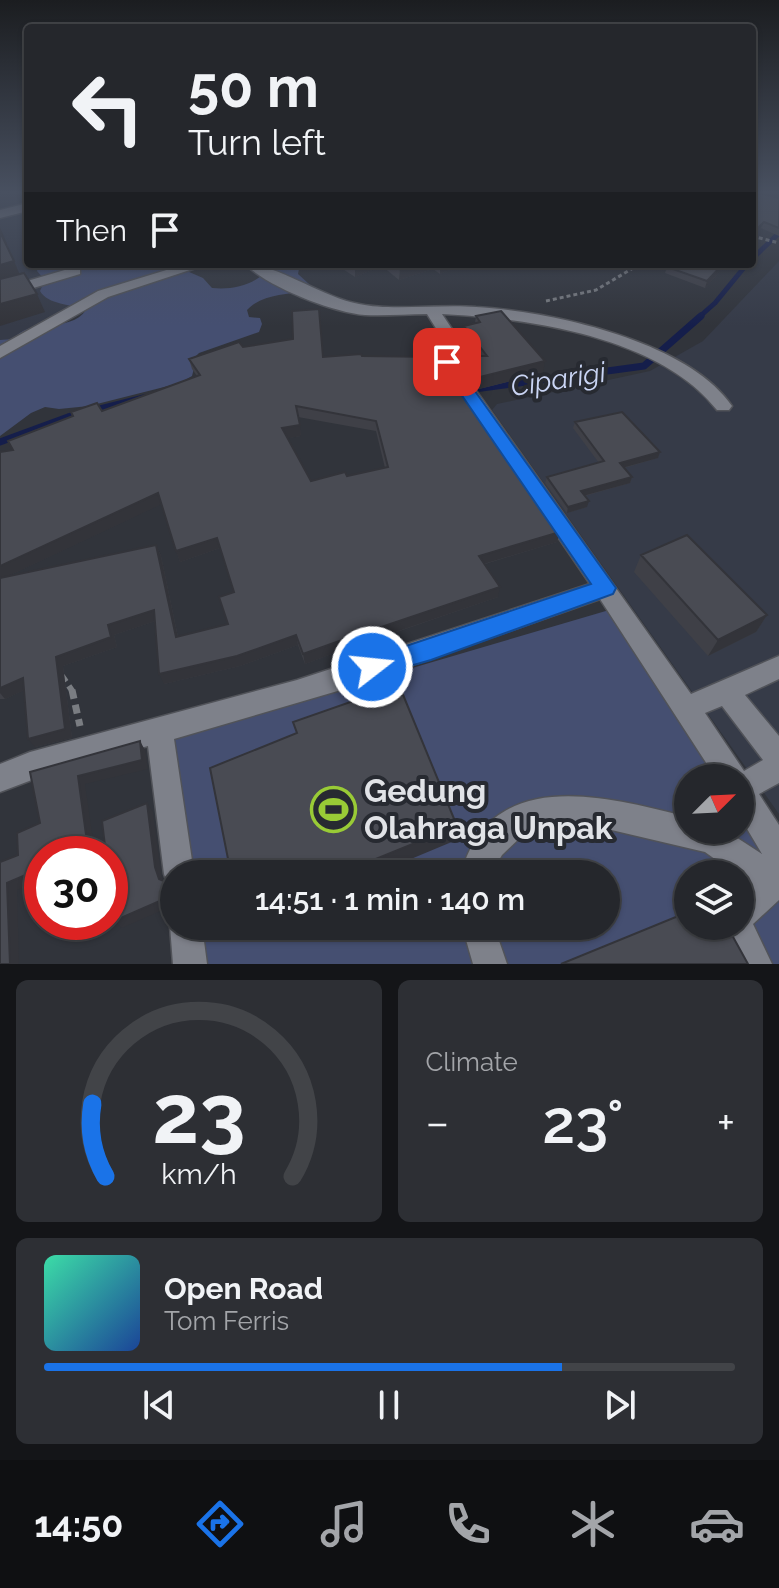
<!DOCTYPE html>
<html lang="en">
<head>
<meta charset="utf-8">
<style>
  body { margin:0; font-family:Raleway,sans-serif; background:#2d2f34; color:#f1f3f6; height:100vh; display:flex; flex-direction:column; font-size:30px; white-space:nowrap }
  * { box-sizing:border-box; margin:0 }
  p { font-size:26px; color:#a3a5a9 }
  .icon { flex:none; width:44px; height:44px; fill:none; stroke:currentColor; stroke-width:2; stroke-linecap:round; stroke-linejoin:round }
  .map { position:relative; height:964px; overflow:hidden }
  .drawer { display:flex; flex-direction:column; gap:16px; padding:16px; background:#141518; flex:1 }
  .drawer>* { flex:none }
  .banner { position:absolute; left:24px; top:24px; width:732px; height:244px; border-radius:8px; box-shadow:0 2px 6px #0004,0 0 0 2px #424448; background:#25272c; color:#f1f3f6; overflow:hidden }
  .needle { width:52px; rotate:66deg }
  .fabs { position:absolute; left:674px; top:764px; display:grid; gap:16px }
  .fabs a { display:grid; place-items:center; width:80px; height:80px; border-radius:50%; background:#25272c; box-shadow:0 2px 6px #0004,0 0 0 2px #424448; font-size:40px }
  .speed { position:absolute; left:24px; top:836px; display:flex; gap:16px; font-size:40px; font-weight:700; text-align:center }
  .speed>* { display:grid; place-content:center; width:104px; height:104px; border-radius:50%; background:#25272c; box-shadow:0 2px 6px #0004,0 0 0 2px #424448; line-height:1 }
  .speed .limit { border:12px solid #d22; background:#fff; color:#111 }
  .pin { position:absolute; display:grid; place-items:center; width:68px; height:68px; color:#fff; margin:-34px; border-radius:16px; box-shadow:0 4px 12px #0006 }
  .me { position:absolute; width:88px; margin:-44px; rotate:74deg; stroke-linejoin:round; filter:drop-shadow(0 0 6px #0008) }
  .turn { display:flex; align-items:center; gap:28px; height:168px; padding:0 32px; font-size:36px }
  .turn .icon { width:104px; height:104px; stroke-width:2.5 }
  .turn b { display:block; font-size:56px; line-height:68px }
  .then { display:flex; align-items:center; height:76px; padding:0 32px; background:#0003; gap:16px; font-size:30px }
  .big { font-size:60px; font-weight:600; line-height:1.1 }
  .drawer .card { flex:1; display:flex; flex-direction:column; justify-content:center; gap:12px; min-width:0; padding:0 28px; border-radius:12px; background:#2d2f34 }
  .drawer .dial { align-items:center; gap:0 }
  .dial svg { height:208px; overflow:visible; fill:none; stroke:#424448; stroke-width:7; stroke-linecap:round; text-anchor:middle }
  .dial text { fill:#f1f3f6; stroke:none }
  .song { display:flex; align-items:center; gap:24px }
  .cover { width:96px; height:96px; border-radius:12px; background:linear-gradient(135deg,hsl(160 70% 55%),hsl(220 70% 35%)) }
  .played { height:8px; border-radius:4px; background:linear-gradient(90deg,#1a73e8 75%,#424448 75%) }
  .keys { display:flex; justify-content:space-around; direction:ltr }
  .heat { display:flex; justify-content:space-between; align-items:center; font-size:44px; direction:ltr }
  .drawer .tiles { flex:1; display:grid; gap:16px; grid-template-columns:1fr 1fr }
  .card:last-child { grid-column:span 2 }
  .trip { position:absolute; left:160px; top:860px; width:460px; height:80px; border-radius:40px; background:#25272c; box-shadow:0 2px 6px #0004,0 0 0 2px #424448; font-weight:600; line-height:80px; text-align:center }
  .tabs { display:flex; height:128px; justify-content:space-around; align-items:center; background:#0f1012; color:#a3a5a9 }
  .tabs .icon { width:56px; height:56px }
  .tabs .current { color:#1a73e8 }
  .tabs b { font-size:36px; color:#f1f3f6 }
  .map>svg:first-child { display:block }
  .built { fill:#363b48 }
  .green { fill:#454f71; fill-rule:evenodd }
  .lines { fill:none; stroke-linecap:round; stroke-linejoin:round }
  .stream-far1 { stroke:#151e4b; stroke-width:5 }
  .stream { stroke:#151e4b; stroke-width:7 }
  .minor-casing { stroke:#515359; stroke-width:3 }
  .path-far2 { stroke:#7a7d82; stroke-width:3; stroke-dasharray:4 3; stroke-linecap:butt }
  .path-far1 { stroke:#7a7d82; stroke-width:6; stroke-dasharray:7 5; stroke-linecap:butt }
  .path { stroke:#7a7d82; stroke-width:7; stroke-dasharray:9 6; stroke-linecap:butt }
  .minor { fill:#7e818a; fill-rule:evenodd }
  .wall { fill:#3f4047; fill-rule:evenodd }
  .shaded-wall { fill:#33343a }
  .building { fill:#494b53; stroke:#33343a; stroke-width:2; fill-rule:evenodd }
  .route { fill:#1a73e8; stroke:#114b97; stroke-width:2 }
  .labels { text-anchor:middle; stroke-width:8; stroke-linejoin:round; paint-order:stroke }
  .water-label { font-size:28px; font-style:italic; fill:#cad5f4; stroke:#272a31 }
  .near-poi-label { font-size:32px; font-weight:bold; fill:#e1e3e7; stroke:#272a31; text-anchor:start }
</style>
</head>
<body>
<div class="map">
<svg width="779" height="964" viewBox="0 0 779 964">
  <rect width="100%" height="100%" fill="#31343b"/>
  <path class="built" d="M 0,191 L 13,191 L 28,217 L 28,264 L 58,264 L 84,304 L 0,356 Z
    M 779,261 L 779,814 L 492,410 L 497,404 L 650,371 L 703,341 Z"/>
  <path class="green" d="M 39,264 L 184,264 L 180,268 L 203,278 L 212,288 C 234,290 254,285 269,269 L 265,264 L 300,264 L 298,274 L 309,284 L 306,290 C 285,296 263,293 247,310 L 249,317 L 260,318 L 262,324 L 259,332 L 199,353 L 191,361 L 194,368 L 192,376 L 180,383 L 89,406 L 59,409 L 45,407 L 31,413 L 0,436 L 0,340 L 14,339 C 28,317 70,334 86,310 C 71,304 48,305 40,291 L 45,280 L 37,271 Z
    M 616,608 L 717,778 L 688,778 L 688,830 L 740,830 L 740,817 L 779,880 L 779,964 L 180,964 L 175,926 L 606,926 L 606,874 L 174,874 L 174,922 L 150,745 ZM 688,874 L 740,874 L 740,926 L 688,926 Z"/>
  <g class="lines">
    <path class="stream-far1" d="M 752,259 L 779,233
      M 698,318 L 715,303 L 747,264"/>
    <path class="stream" d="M 467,390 L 644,366 L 701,316
      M 0,442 L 68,417 L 144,398"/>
    <defs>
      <path id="minor" d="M 28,203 L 28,211 L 0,218 L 0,210 Z
        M 186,264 L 208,264 L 108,297 L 0,358 L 0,346 L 98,291 Z
        M 245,264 C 277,264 321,297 359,304 C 390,311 441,304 476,307 C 550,311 688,341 732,406 L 729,410 L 717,410 C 660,337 529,318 442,314 L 456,335 L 448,340 L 442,338 L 427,314 C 407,314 385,316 365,315 C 332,312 268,287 245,264 Z
        M 75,267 L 80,268 L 80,274 L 0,298 L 0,289 Z
        M 447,357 L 453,358 L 691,694 L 779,656 L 779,679 L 745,695 L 779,736 L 779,783 L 759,794 L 779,825 L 779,900 L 753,924 L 772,964 L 738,964 L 721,926 L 740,926 L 740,893 L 750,884 L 705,852 L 603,828 L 566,823 L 548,824 L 525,833 L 502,855 L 491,874 L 461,874 C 490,764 608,797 688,817 L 688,830 L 725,830 L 762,854 L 740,817 L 740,778 L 716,778 L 600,599 L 341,690 L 174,739 L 194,874 L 174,874 L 174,887 L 168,885 L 164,874 L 148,746 L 61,769 L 0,792 L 0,764 L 30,752 L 297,680 L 590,584 L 439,362 ZM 722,706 L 763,760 L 744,771 L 705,713 Z
        M 174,916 L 174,926 L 202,926 L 207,964 L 173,964 L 170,926 Z
        M 462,926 L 494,926 L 507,964 L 473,964 Z"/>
    </defs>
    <use href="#minor" class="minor-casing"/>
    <path class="path-far2" d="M 752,236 L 779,243
      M 546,301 L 596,290 L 640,264"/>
    <path class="path-far1" d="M 62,676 L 73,692"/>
    <path class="path" d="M 72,690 L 80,726"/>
    <use href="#minor" class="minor"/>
  </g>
  <path class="wall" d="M 752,191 L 779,198 L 779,236 L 761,228 L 752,237 Z
    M 335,264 L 465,264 L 440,274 L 433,269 L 399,280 L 382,266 L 355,277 Z
    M 476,264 L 501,264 L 485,269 Z
    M 671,264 L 727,264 L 705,288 L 665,273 L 667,267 Z
    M 476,316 L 543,373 L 479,389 L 464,368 L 465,356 L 477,356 L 463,337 L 464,326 L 475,323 Z
    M 243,347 L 323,357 L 362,356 L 560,532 L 557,542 L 485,564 L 498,597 L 385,636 L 386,648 L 362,656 L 356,645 L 305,664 L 298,645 L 240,666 L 164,684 L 155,621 L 114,635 L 117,647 L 63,666 L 72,738 L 35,747 L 24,690 L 5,699 L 0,699 L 0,452 L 13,450 L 102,411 L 197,376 L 192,369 L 189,359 ZM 298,417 L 376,431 L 385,468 L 347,476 L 311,481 L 288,438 L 301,436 ZM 161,504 L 180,562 L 220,548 L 234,592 L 228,624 L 178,637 L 161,556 L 156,545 L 8,576 Z
    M 575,422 L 660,452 L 658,458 L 624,468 L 632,477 L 630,483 L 585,496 L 587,507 L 567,513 L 545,483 L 547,477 L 599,463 L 573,428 Z
    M 641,555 L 767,615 L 756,632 L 708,656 L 634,572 Z"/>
  <path class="shaded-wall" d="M 764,222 L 761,228 L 752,237 L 752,234 Z
    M 0,227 L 7,244 L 5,244 L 0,233 Z
    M 14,261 L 22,280 L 0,286 L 0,265 Z
    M 359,264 L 382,264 L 382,266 L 355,277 L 355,266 Z
    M 414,264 L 433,264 L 433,269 L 399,280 L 400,269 Z
    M 440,264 L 465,264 L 440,274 Z
    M 485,264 L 501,264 L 485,269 Z
    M 723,264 L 727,264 L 705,288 L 707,281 Z
    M 37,294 L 45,312 L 0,326 L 0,304 Z
    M 545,361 L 543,373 L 479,389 L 480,377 Z
    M 300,425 L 301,436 L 284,439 L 282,428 Z
    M 660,452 L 658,458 L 618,469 L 620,463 Z
    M 632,477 L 630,483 L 579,497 L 581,491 Z
    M 158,493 L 162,504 L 0,580 L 0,566 Z
    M 589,501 L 587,507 L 567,513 L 568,507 Z
    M 560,532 L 557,542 L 477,566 L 479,556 Z
    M 217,538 L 220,548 L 180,562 L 176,551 Z
    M 156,545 L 161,556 L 180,647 L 176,637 Z
    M 500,587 L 498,597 L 381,637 L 381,627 Z
    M 154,610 L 158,620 L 114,635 L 117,647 L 63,666 L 72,738 L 35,747 L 28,739 L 56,657 L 108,625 Z
    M 767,615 L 756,632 L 708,656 L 718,640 Z
    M 296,635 L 298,645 L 240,666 L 164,684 L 159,674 Z
    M 356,635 L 356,645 L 305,664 L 303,654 Z
    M 386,638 L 386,648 L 362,656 L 361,646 Z
    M 23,678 L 31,687 L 5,699 L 0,693 L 0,688 Z
    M 140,741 L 145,750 L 148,769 L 85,784 L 95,854 L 76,854 L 78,776 Z
    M 147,803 L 153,812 L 161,874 L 165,886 L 159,879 L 155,867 Z
    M 457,826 L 454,841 L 375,874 L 339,874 Z
    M 42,868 L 42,879 L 17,890 L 19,964 L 10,964 L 7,883 Z
    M 166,882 L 172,890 L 174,905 L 122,928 L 114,921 Z"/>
  <path class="building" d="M 752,191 L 779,198 L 779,228 L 764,222 L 752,234 Z
    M 0,232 L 14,261 L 0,265 Z
    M 394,264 L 414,264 L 400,269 Z
    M 671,264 L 723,264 L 707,281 L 667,267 Z
    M 24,273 L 37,294 L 0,304 L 0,279 Z
    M 319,309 L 323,357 L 361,354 L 362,356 L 440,357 L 560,532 L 479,556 L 500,587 L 381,627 L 386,638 L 361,646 L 356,635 L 303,654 L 296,635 L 237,656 L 159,674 L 154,610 L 108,625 L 111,637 L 56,657 L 65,729 L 28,739 L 23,678 L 0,688 L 0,578 L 156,545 L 176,637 L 228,624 L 219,597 L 234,592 L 217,538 L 176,551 L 158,493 L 0,566 L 0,452 L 13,450 L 8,441 L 73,416 L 71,412 L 97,403 L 102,411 L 200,375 L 189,359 L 239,342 L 243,347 L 293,339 L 292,311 ZM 296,406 L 376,421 L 388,467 L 347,476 L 345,472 L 311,481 L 282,428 L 300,425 Z
    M 501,311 L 545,361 L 480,377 L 465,356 L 487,356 L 464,326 L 480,322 L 476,316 Z
    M 622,412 L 660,452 L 620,463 L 632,477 L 581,491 L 589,501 L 568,507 L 547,477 L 604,461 L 575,422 Z
    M 687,535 L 767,615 L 718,640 L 641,555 Z
    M 399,685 L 457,826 L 339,874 L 231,874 L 210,768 L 297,733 L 293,722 Z
    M 140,741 L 142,760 L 78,776 L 88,849 L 76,854 L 42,854 L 42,868 L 7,883 L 10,964 L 0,964 L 0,862 L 18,855 L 17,833 L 40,823 L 30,772 Z
    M 147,803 L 155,867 L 159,879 L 166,882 L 169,897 L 114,921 L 110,886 L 110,854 L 106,854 L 102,821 Z
    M 688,912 L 688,926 L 727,926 L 748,964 L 561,964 Z"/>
  <linearGradient id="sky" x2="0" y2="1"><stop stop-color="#1b1d20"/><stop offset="0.59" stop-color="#485060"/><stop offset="1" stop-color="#485060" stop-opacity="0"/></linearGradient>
  <rect width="779" height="326" fill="url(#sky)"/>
  <path class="route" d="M 447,357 L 452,359 L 616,588 L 613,594 L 431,660 L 372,677 L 364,674 L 361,667 L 364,660 L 591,584 L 439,362 Z"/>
  <defs>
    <symbol id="stadium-ring" viewBox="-11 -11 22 22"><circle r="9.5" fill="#272a31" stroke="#99cb36" stroke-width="1.5"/><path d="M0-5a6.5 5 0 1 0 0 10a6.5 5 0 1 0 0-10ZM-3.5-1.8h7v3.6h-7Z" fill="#99cb36"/></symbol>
  </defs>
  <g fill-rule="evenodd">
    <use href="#stadium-ring" x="308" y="784" width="51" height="51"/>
  </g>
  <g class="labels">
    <g class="water-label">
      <text transform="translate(558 379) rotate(-9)" y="10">Ciparigi</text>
    </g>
    <g class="near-poi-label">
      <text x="364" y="802">Gedung<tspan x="364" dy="37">Olahraga Unpak</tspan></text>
    </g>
  </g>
</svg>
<div class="fabs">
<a><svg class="needle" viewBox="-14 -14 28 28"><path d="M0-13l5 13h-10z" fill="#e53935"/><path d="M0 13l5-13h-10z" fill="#a3a5a9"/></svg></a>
<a><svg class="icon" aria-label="layers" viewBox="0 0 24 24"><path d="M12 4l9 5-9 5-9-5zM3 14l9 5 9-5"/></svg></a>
</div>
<div class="speed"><div class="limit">30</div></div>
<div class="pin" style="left:447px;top:362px;background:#d93025"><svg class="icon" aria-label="arrive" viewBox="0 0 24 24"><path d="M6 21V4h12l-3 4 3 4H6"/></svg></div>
<svg class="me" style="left:372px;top:667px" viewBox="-20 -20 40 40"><circle r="17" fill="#1a73e8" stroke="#fff" stroke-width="3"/><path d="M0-11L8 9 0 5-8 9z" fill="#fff"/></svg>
<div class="trip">14:51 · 1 min · 140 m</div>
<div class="banner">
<div class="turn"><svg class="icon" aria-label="left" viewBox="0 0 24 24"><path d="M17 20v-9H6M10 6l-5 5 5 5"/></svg><div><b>50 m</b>Turn left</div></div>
<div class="then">Then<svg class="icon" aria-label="arrive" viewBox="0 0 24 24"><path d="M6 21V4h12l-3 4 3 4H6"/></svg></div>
</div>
</div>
<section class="drawer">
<div class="tiles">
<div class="card dial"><svg viewBox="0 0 100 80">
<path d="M14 69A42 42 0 1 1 86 69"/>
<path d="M14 69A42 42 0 0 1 9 41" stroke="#1a73e8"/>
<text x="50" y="56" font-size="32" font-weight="700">23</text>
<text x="50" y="72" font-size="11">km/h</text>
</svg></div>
<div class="card"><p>Climate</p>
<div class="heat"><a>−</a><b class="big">23°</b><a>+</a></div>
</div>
<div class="card">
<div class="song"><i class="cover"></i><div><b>Open Road</b><p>Tom Ferris</p></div></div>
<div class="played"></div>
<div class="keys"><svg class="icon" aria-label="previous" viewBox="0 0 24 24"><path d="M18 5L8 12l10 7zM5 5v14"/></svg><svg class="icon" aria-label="pause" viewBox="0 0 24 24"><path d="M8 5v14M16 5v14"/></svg><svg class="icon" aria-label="next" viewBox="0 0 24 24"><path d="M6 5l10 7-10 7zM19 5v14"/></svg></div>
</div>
</div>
</section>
<nav class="tabs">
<b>14:50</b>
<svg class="icon current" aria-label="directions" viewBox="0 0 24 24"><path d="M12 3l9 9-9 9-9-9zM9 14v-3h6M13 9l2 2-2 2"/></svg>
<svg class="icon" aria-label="music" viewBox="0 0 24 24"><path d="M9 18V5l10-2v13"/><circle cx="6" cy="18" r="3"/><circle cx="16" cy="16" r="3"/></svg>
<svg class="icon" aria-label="phone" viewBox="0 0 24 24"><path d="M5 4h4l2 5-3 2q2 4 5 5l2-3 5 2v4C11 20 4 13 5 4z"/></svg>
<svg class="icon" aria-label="climate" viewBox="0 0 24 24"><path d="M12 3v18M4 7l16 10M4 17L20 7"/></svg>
<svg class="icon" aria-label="car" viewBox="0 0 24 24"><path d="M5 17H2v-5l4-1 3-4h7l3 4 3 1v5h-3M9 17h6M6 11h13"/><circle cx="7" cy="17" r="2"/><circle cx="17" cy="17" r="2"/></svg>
</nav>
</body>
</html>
